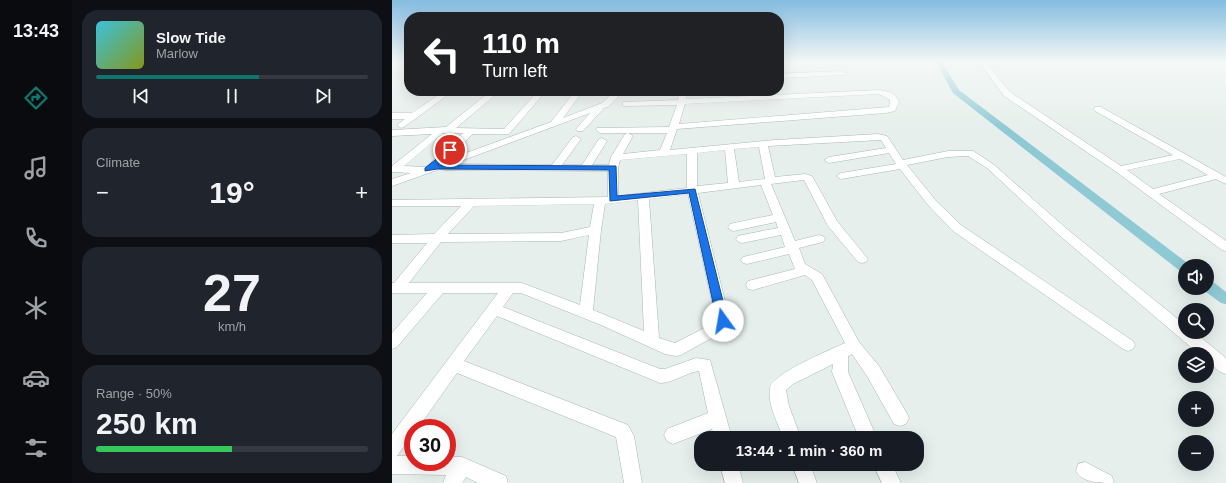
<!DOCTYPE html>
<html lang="en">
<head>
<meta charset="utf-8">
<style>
  body { margin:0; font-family:Helvetica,sans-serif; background:#20242c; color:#f1f3f6; height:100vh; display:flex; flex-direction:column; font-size:15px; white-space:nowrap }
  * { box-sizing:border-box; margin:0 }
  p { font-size:13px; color:#9ea1a6 }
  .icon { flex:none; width:22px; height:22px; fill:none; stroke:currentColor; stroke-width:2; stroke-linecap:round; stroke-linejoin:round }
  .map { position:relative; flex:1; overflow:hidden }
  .sheet { display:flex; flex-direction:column; gap:10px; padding:10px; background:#0d0f14; width:320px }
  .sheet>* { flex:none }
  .hud { position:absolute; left:12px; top:12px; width:380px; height:84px; border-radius:16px; box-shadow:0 4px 16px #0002; background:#202124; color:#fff; overflow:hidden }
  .buttons { position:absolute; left:786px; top:259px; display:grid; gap:8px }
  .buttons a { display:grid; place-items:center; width:36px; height:36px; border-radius:50%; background:#171b24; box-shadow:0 4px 16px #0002; font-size:20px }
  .speed { position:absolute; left:12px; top:419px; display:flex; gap:8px; font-size:20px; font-weight:700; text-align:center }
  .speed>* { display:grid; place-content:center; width:52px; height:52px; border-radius:50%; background:#171b24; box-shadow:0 4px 16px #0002; line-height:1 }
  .speed .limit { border:6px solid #d22; background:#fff; color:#111 }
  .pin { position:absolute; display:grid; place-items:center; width:34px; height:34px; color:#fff; margin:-17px; border:2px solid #fff; border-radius:50%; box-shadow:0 1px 4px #0007 }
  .me { position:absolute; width:44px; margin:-22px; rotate:347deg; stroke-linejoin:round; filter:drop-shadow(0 0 3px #0008) }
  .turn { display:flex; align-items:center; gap:14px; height:84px; padding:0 12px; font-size:18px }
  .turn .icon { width:52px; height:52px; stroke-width:2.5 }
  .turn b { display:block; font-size:28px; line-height:34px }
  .big { font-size:30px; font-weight:700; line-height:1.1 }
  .sheet .tile { flex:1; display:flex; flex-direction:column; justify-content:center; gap:6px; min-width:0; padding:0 14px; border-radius:16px; background:#20242c }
  .sheet .dial { align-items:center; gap:0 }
  .dial b { font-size:52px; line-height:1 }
  .song { display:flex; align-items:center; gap:12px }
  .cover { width:48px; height:48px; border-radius:6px; background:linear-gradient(135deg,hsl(190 70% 55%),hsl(70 70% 35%)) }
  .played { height:4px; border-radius:2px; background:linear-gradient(90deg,#0f766e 60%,#363941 60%) }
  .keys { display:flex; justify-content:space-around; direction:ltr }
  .heat { display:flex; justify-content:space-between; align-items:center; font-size:22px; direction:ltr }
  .charge { height:6px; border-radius:3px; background:linear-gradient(90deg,#34c759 50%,#363941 0) }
  .trip { position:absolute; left:302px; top:431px; width:230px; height:40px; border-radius:16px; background:#171b24; box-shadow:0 4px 16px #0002; font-weight:700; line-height:40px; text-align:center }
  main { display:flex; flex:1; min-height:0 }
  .menu { display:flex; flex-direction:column; width:72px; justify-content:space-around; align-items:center; background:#090b0e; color:#9ea1a6 }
  .menu .icon { width:28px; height:28px }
  .menu .current { color:#0f766e }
  .menu b { font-size:18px; color:#f1f3f6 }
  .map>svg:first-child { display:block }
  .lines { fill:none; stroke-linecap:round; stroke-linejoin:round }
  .canal { fill:#8ec9d4; fill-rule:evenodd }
  .minor-casing { stroke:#a8b8b2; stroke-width:1 }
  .minor { fill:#fff; fill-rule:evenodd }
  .route { fill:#1a73e8; stroke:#114b97 }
</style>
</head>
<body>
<main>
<nav class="menu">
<b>13:43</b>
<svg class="icon current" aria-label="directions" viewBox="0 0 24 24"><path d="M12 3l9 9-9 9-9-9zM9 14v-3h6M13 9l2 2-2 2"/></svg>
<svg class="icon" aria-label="music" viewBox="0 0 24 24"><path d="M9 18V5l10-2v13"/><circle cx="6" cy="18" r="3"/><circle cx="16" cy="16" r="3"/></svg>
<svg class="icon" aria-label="phone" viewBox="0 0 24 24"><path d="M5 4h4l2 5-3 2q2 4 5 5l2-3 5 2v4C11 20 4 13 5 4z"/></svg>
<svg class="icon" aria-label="climate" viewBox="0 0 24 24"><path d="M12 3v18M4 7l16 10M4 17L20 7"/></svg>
<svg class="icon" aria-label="car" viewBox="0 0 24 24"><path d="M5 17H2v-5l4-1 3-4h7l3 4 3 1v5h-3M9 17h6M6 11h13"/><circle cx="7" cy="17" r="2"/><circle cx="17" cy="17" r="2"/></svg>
<svg class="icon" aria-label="filters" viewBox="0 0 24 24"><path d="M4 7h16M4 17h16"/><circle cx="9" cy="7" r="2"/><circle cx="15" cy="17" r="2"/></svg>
</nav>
<section class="sheet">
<div class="tile">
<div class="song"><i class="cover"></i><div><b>Slow Tide</b><p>Marlow</p></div></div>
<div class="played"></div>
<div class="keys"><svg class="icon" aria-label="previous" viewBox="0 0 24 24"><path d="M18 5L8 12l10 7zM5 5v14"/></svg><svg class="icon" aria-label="pause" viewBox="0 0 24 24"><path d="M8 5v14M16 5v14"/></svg><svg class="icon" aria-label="next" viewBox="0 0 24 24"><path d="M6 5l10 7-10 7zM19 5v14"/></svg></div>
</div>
<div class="tile"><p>Climate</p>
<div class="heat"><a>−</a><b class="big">19°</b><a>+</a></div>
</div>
<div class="tile dial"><b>27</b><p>km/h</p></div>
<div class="tile"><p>Range · 50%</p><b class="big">250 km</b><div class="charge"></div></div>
</section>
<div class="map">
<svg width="834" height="483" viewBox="0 0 834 483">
  <rect width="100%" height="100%" fill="#e6efeb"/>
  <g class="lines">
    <path class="canal" d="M 544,62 L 550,62 L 567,90 L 798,265 L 798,266 L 793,266 L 793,273 L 788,271 L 561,93 Z
      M 815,280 L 820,281 L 834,292 L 834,304 L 829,303 L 810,289 L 815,288 Z"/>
    <defs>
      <path id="minor" d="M 387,62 L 442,62 L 439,64 L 387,66 Z
        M 587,62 L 593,62 L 618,92 L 729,166 L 781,155 L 703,111 L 702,109 L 703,107 L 709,107 L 834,177 L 834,184 L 824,179 L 767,194 L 834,241 L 834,251 L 830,250 L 723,171 L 612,96 ZM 788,159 L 816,175 L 761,189 L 735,170 Z
        M 450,71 L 454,73 L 453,75 L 387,78 L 387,74 Z
        M 487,90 C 496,91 504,93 507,102 L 503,111 L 494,113 L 285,129 L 278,150 L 383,140 L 486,134 L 495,136 L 511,160 L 556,151 L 581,151 L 601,164 L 675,229 L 793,325 L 793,332 L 802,332 L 834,358 L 834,374 L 828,372 L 815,360 L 815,354 L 807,354 L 667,235 L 595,168 L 576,156 L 556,157 L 515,165 L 544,201 L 569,225 L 741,341 L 743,345 L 741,349 L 736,351 L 731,349 L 561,231 L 536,205 L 508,169 L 449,179 L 444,176 L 449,173 L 504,164 L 497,153 L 437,163 L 432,160 L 437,157 L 494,148 L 489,140 L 376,146 L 383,177 L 413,174 L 420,176 L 445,221 L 476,259 L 474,262 L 470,263 L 466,262 L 436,226 L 412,180 L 379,184 L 403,241 L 427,235 L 431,236 L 433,239 L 431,242 L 407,248 L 413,264 L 430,274 L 467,342 L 487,366 L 514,412 L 517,418 L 514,424 L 508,426 L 502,424 L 475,376 L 460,354 L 456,356 L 456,372 L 485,438 L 467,438 L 440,372 L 441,364 L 401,384 L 394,390 L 397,406 L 409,438 L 391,438 C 386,423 375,404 378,388 C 381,373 438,350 453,343 L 420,280 L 413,275 L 361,290 L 356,289 L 354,285 L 356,281 L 403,269 L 397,254 L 355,264 L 351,263 L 349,260 L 351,257 L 393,247 L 389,235 L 350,243 L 346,242 L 344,239 L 346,236 L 350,235 L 386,228 L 384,222 L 342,231 L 338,230 L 336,227 L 338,224 L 342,223 L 381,215 L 369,185 L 306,193 L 338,321 L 332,331 L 289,355 L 284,356 L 273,354 L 209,325 L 129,293 L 121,293 L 111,307 L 268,369 L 273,369 L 304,358 L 318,360 L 340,438 L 322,438 L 320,429 L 281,444 L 275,441 L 272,435 L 275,429 L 316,413 L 307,371 C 293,373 281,383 268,383 L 105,316 L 72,361 L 236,425 L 242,436 L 250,483 L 232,483 L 224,437 L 65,373 L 26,428 L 21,428 L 21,434 L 5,456 L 21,456 L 21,462 L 55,462 L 55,457 L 70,457 L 114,476 L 116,483 L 86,483 L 74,477 L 70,483 L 51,483 L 54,475 L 0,474 L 0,434 L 106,293 L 51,293 L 5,347 L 0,349 L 0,333 L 35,293 L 0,293 L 0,283 L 2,283 L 35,243 L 0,243 L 0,235 L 42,234 L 69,206 L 0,206 L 0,200 L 216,197 L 216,171 L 52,170 L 48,169 L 0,186 L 0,179 L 19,173 L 0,172 L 0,166 L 40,134 L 0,136 L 0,130 L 54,127 L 99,91 L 108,91 L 64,128 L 112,129 L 146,91 L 154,91 L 117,134 L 81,134 L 52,161 L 159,122 L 183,91 L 191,91 L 171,118 L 210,103 L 223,91 L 232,91 L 216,107 L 212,108 L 191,131 L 185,131 L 184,129 L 198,113 L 61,164 L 160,165 L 181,137 L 184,136 L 189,139 L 170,165 L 190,165 L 207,139 L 210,138 L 215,141 L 200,165 L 217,165 L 219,157 L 233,134 L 236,133 L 241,136 L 231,154 L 268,150 L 275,133 L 208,133 L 204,130 L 205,128 L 277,127 L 285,105 L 234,106 L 231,106 L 231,102 L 286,100 L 287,91 L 295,91 L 294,99 ZM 487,94 L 498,100 L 497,107 L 287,124 L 293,104 ZM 51,133 L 71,133 L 34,167 L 12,166 ZM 367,147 L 373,179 L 347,182 L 342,149 ZM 333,150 L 336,183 L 305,186 L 305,153 ZM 295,154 L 295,188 L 226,196 L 226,168 L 228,160 ZM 296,194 L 324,320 L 322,323 L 283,343 L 267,338 L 257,199 ZM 246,200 L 252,331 L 201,310 L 209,230 L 213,204 ZM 202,204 L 198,227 L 169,233 L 56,234 L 82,206 ZM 197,235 L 188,305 L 130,283 L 17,283 L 49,242 L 169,241 Z
        M 52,91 L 61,91 L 12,127 L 9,128 L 5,125 L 13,119 L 0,119 L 0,113 L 20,113 Z
        M 693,462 L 720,476 L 722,483 C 708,483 690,483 684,471 L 686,464 Z
        M 328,464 L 346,464 L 351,483 L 333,483 Z
        M 400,464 L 418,464 L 425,483 L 407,483 Z
        M 481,464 L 500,464 L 509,483 L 490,483 Z"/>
    </defs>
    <use href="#minor" class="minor-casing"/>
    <use href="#minor" class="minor"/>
  </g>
  <linearGradient id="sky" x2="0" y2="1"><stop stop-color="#84bce0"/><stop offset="0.48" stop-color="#f4f8f6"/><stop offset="1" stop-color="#f4f8f6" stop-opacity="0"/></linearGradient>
  <rect width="834" height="129" fill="url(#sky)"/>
  <path class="route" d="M 58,148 L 61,150 L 60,152 L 46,165 L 224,166 L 225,196 L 303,189 L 336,321 L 335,325 L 331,326 L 327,325 L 325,321 L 297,193 L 218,201 L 217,170 L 45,169 L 33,171 L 33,168 Z"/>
</svg>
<div class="buttons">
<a><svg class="icon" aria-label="sound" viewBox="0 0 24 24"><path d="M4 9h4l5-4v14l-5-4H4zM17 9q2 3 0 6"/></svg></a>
<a><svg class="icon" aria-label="search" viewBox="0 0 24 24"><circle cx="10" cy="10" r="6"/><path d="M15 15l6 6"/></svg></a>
<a><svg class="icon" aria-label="layers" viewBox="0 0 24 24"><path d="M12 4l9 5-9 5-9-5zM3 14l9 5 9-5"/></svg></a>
<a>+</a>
<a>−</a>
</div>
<div class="speed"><div class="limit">30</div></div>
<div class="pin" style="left:58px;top:150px;background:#d93025"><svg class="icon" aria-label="arrive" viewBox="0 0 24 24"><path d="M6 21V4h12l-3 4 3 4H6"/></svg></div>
<svg class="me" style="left:331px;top:321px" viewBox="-20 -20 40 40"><circle r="19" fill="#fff"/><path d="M0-13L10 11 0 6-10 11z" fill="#1a73e8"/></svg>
<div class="trip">13:44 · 1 min · 360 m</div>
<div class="hud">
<div class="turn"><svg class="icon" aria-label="left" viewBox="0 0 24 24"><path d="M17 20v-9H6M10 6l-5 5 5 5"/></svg><div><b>110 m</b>Turn left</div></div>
</div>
</div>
</main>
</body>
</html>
